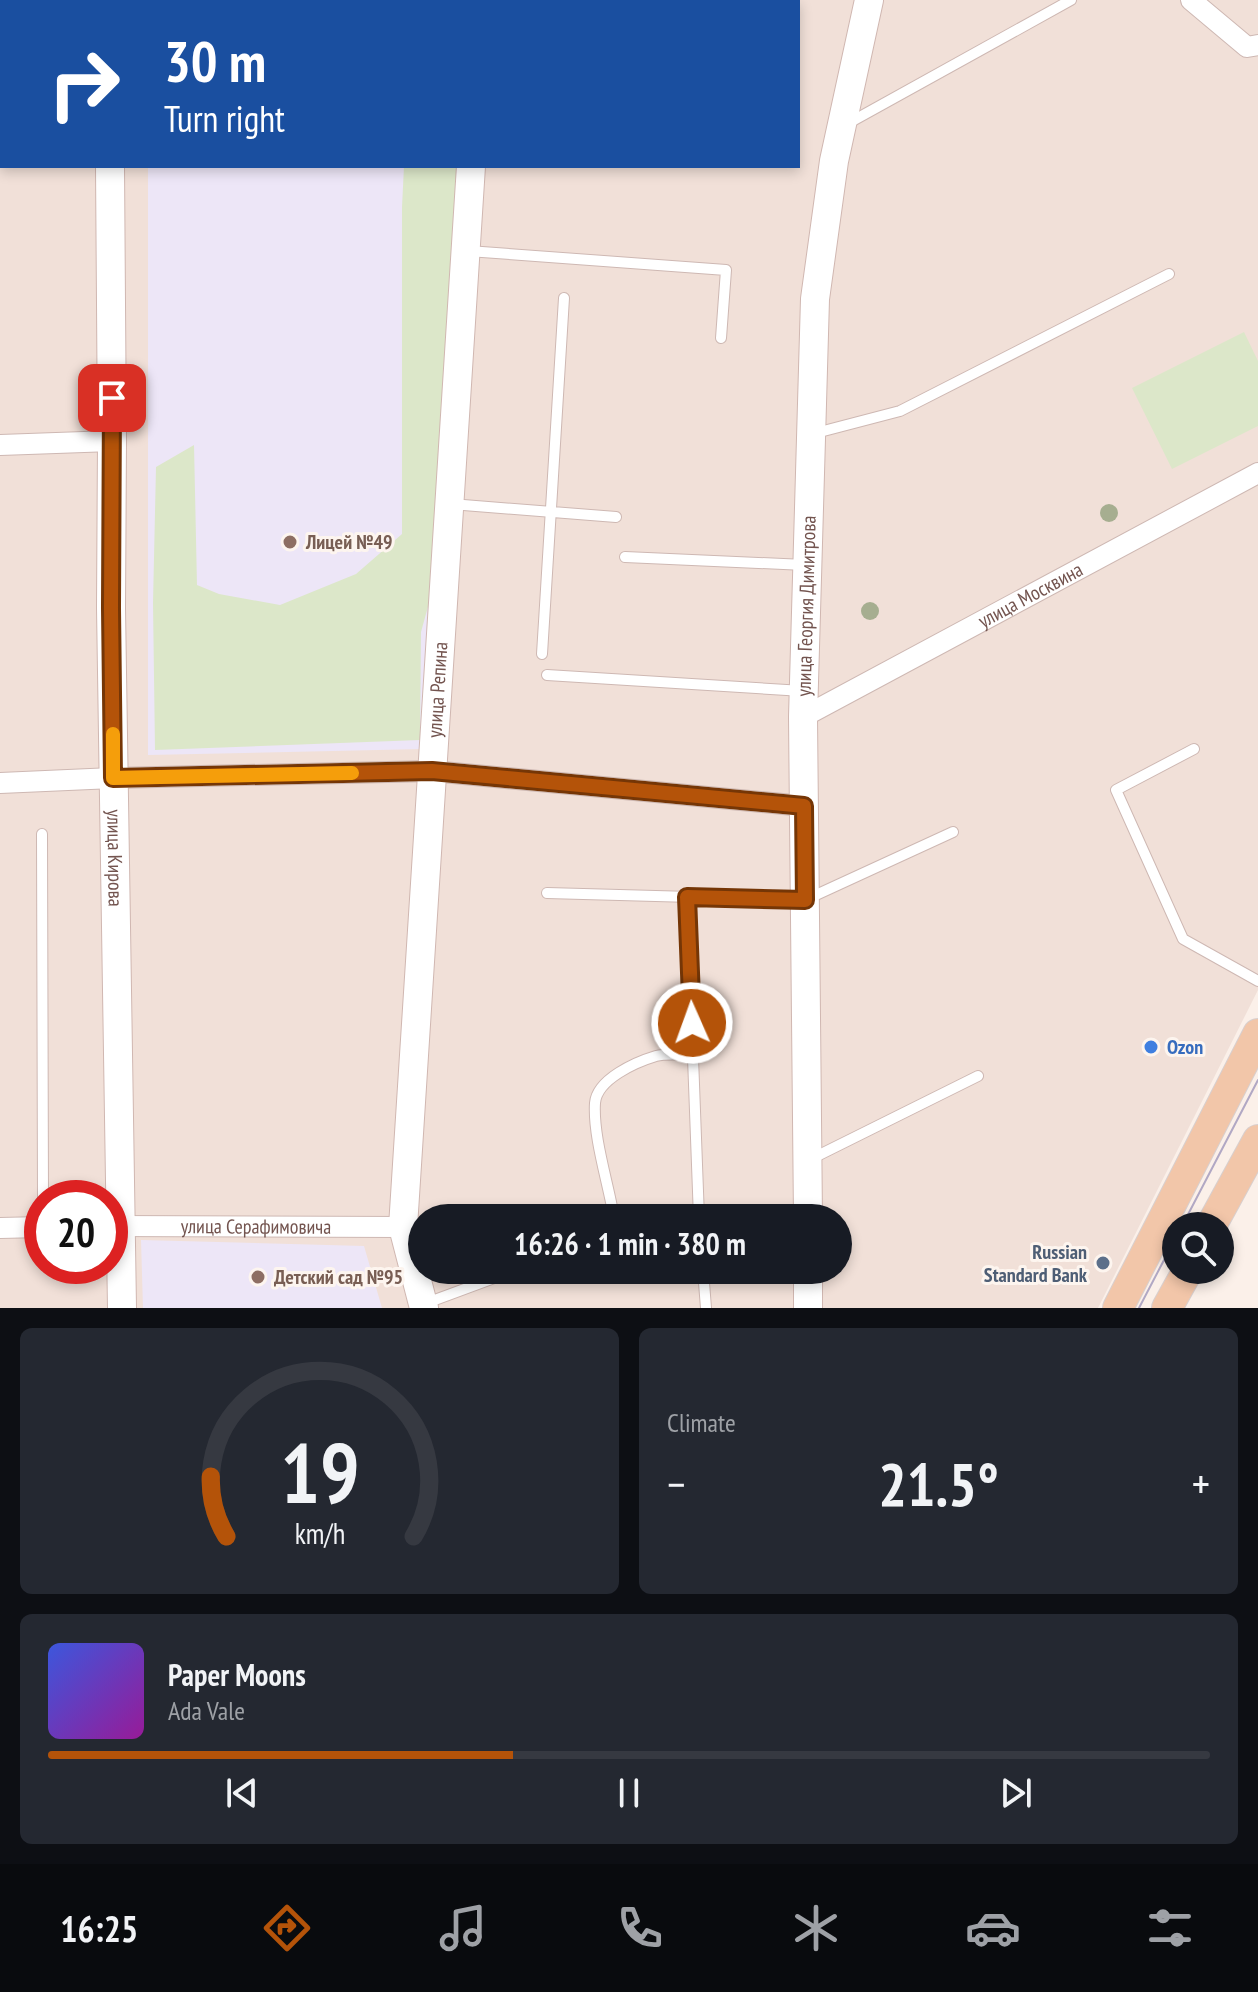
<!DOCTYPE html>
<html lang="en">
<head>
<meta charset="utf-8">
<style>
  body { margin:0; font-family:"PT Sans Narrow",sans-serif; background:#242831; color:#f1f3f6; height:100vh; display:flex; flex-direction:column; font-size:30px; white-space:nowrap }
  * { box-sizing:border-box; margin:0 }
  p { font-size:26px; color:#9ea1a6 }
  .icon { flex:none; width:44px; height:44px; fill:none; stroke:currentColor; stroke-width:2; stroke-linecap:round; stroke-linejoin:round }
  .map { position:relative; height:1308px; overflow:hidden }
  .panel { display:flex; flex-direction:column; gap:20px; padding:20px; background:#0d0f14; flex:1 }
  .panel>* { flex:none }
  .top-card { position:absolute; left:0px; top:0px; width:800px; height:168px; box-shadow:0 4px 12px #0003; background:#1a4fa0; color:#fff; overflow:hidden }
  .controls { position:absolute; left:1162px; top:1212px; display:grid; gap:16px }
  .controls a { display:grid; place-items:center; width:72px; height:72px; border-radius:50%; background:#171b24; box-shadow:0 4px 12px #0003; font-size:40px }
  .speed { position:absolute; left:24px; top:1180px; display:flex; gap:16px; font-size:40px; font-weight:700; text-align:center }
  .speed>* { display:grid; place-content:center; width:104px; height:104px; border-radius:50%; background:#171b24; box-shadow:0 4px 12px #0003; line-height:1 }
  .speed .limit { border:12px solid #d22; background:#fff; color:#111 }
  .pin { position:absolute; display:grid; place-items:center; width:68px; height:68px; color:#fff; margin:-34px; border-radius:16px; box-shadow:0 4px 12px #0006 }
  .me { position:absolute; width:88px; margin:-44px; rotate:358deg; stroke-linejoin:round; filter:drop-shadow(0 0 6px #0008) }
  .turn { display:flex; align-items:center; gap:28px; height:168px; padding:0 32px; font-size:36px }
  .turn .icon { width:104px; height:104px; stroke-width:2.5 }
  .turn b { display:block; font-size:56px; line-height:68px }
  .big { font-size:60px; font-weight:700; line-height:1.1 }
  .panel .card { flex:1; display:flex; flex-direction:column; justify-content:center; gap:12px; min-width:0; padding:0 28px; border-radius:12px; background:#242831 }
  .panel .dial { align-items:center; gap:0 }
  .dial svg { height:208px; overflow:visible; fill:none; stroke:#363941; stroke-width:7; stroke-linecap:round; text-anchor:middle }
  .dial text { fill:#f1f3f6; stroke:none }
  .song { display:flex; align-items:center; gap:24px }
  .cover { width:96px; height:96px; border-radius:12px; background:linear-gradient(135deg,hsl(230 70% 55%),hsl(300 70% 35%)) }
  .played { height:8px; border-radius:4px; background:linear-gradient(90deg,#b45309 40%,#363941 40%) }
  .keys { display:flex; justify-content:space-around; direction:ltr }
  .heat { display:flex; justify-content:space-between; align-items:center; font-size:44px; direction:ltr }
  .panel .tiles { flex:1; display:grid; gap:20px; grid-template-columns:1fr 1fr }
  .card:last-child { grid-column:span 2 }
  .trip { position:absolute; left:408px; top:1204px; width:444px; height:80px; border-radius:40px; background:#171b24; box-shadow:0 4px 12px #0003; font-weight:700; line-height:80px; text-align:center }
  .tab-bar { display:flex; height:128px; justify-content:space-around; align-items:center; background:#090b0e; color:#9ea1a6 }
  .tab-bar .icon { width:56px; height:56px }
  .tab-bar .current { color:#b45309 }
  .tab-bar b { font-size:36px; color:#f1f3f6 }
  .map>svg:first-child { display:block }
  .residential { fill:#f1e0d8; fill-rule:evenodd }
  .education { fill:#ede6f7 }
  .green { fill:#dce7c9 }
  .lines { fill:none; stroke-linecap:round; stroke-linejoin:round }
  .lane-casing { stroke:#ceb8b3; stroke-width:12 }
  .street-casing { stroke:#ceb8b3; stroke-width:22 }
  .secondary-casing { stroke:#d0b7b1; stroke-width:30 }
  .primary-casing { stroke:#d8cfce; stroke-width:32 }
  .lane { stroke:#fff; stroke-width:10 }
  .street { stroke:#fff; stroke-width:20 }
  .secondary { stroke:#fff; stroke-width:28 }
  .primary { stroke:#f2c6a9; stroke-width:30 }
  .tram { stroke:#b1a8c4; stroke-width:2 }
  .tree { fill:#a6ae90 }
  .route-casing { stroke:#753606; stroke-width:20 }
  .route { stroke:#b45309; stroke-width:14 }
  .slow { stroke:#f59e0b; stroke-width:14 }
  .education-dot { fill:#8d6e63; stroke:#fdf5ef; stroke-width:3 }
  .shop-dot { fill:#3f7fe0; stroke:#fdf5ef; stroke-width:3 }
  .service-dot { fill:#5c6f8a; stroke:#fdf5ef; stroke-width:3 }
  .labels { text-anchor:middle; stroke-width:6; stroke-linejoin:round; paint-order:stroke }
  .education-label { font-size:20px; font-weight:bold; fill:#785e54; stroke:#fdf5ef; text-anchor:start }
  .street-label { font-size:20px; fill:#73544f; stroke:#fdf5ef }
  .shop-label { font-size:20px; font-weight:bold; fill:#366cbe; stroke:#fdf5ef; text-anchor:start }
  .service-label { font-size:20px; font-weight:bold; fill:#4e5e75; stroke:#fdf5ef; text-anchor:end }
</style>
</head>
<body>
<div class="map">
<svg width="1258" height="1308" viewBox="0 0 1258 1308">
  <rect width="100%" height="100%" fill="#fbf0e9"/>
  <path class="residential" d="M 0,0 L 1258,0 L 1258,990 L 1098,1308 L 0,1308 ZM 2,2 L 798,2 L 798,166 L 2,166 ZM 42,1198 L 110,1198 L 110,1266 L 42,1266 ZM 422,1218 L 838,1218 L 838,1270 L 422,1270 Z"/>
  <path class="education" d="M 148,166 L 451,166 L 423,749 L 148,755 Z
    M 141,1240 L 364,1246 L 382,1308 L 143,1308 Z"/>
  <path class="green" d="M 404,166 L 458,166 L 437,574 L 421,632 L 420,740 L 155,750 L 153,603 L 156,467 L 194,445 L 197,585 L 219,594 L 280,605 L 356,574 L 402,534 L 402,207 Z
    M 1244,332 L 1258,361 L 1258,426 L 1172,469 L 1132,388 Z"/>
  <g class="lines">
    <defs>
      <path id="lane" d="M 847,124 L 1071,0
        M 468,251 L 726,270 L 721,338
        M 812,434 L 900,411 L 1169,274
        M 451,504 L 616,517
        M 625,557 L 805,565
        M 542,654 L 564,298
        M 547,675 L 803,691
        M 1194,749 L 1116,790 L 1183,939 L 1258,981
        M 42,834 L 43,1198
        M 547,893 L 805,900 L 953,832
        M 687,897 L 699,1218
        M 811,1159 L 978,1076
        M 609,1218 L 612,1207 C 606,1176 593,1134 595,1103 C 597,1079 636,1062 656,1056 C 667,1053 681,1055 693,1055
        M 703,1270 L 706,1308
        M 424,1304 L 516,1270"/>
      <g id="street">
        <path d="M 1191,0 L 1247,47 L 1258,45"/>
        <path d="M 0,445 L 112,441"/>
        <path id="s1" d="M 803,717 L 1258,473"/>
        <path d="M 0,783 L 113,778 L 432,771 L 804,806"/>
        <path id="s2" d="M 110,1226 L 403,1227"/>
        <path d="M 0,1228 L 42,1227"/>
      </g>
      <g id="secondary">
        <path d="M 108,0 L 108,2"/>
        <path d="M 481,2 L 481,0"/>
        <path id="s3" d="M 110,166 L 112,441 L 111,608 L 122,1308"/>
        <path id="s4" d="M 808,1218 L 803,717 L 815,299 L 834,161 L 869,0"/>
        <path d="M 808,1270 L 808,1308"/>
        <path id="s5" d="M 424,1308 L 403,1227 L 471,166"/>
      </g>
      <path id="primary" d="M 1211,1226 L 1258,1140
        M 1118,1308 L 1258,1034
        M 1167,1308 L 1188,1270"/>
    </defs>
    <use href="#lane" class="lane-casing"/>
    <use href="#street" class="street-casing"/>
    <use href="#secondary" class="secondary-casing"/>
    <use href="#primary" class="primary-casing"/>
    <use href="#lane" class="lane"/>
    <use href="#street" class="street"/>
    <use href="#secondary" class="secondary"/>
    <use href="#primary" class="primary"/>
    <path class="tram" d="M 1182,1226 L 1258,1080
      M 1139,1308 L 1176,1237"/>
  </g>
  <g class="tree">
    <circle cx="1109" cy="513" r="9"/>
    <circle cx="870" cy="611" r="9"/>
  </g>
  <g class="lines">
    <defs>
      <path id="route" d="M 112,398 L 111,608 L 113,778 L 432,771 L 804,806 L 805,900 L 687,897 L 692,1023"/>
    </defs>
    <use href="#route" class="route-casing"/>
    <use href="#route" class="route"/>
    <path class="slow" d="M 113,734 L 113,778 L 352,773"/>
  </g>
  <g class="education-dot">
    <circle cx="290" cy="542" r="8"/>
    <circle cx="258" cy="1277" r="8"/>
  </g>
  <circle class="shop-dot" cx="1151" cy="1047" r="8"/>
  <circle class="service-dot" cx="1103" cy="1263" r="8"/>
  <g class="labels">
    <g class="education-label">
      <text x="306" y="549">Лицей №49</text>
      <text x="274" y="1284">Детский сад №95</text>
    </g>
    <g class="street-label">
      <text dy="7" stroke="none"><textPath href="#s1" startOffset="258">улица Москвина</textPath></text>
      <text dy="7" stroke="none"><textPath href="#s4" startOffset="612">улица Георгия Димитрова</textPath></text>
      <text dy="7" stroke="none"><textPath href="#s5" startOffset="622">улица Репина</textPath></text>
      <text dy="7" stroke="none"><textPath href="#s3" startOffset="692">улица Кирова</textPath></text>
      <text dy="7" stroke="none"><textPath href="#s2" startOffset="146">улица Серафимовича</textPath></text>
    </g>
    <g class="shop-label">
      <text x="1167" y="1054">Ozon</text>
    </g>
    <g class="service-label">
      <text x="1087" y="1259">Russian<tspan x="1087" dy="23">Standard Bank</tspan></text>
    </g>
  </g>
</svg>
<div class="controls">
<a><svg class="icon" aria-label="search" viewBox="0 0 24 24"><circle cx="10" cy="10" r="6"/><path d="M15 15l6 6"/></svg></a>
</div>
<div class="speed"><div class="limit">20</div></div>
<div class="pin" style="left:112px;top:398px;background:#d93025"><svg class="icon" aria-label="arrive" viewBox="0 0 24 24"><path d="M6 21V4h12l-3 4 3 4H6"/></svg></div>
<svg class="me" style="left:692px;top:1023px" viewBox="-20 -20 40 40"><circle r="17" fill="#b45309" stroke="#fff" stroke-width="3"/><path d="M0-11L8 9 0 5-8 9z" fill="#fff"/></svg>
<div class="trip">16:26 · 1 min · 380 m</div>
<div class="top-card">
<div class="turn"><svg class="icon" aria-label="right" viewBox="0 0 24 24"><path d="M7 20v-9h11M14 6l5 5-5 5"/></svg><div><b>30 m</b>Turn right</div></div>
</div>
</div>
<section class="panel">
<div class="tiles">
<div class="card dial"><svg viewBox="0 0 100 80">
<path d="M14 69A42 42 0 1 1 86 69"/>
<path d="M14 69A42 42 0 0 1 8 46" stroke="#b45309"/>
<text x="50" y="56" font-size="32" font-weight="700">19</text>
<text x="50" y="72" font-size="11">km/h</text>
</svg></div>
<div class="card"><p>Climate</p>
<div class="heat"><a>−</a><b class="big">21.5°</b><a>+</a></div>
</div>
<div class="card">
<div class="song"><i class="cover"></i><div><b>Paper Moons</b><p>Ada Vale</p></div></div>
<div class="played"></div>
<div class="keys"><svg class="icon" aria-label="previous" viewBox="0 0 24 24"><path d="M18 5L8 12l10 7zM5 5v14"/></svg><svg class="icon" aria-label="pause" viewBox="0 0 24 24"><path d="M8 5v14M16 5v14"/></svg><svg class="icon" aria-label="next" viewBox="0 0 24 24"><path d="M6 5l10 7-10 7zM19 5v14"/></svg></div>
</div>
</div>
</section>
<nav class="tab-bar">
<b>16:25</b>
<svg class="icon current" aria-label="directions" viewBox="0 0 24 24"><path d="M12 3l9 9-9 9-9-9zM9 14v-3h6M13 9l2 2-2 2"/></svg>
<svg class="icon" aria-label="music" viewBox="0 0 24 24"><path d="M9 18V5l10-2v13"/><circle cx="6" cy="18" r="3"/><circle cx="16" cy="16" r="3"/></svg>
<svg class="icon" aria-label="phone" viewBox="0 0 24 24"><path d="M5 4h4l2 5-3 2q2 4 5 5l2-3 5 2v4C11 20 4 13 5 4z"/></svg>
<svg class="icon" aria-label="climate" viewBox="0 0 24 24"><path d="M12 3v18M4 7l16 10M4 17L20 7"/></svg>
<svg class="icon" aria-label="car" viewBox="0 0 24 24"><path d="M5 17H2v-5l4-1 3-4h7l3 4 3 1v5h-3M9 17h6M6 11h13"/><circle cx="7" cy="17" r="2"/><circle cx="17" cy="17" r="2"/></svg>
<svg class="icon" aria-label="filters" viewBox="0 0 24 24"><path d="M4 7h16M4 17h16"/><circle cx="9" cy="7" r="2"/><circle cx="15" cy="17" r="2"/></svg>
</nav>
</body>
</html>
